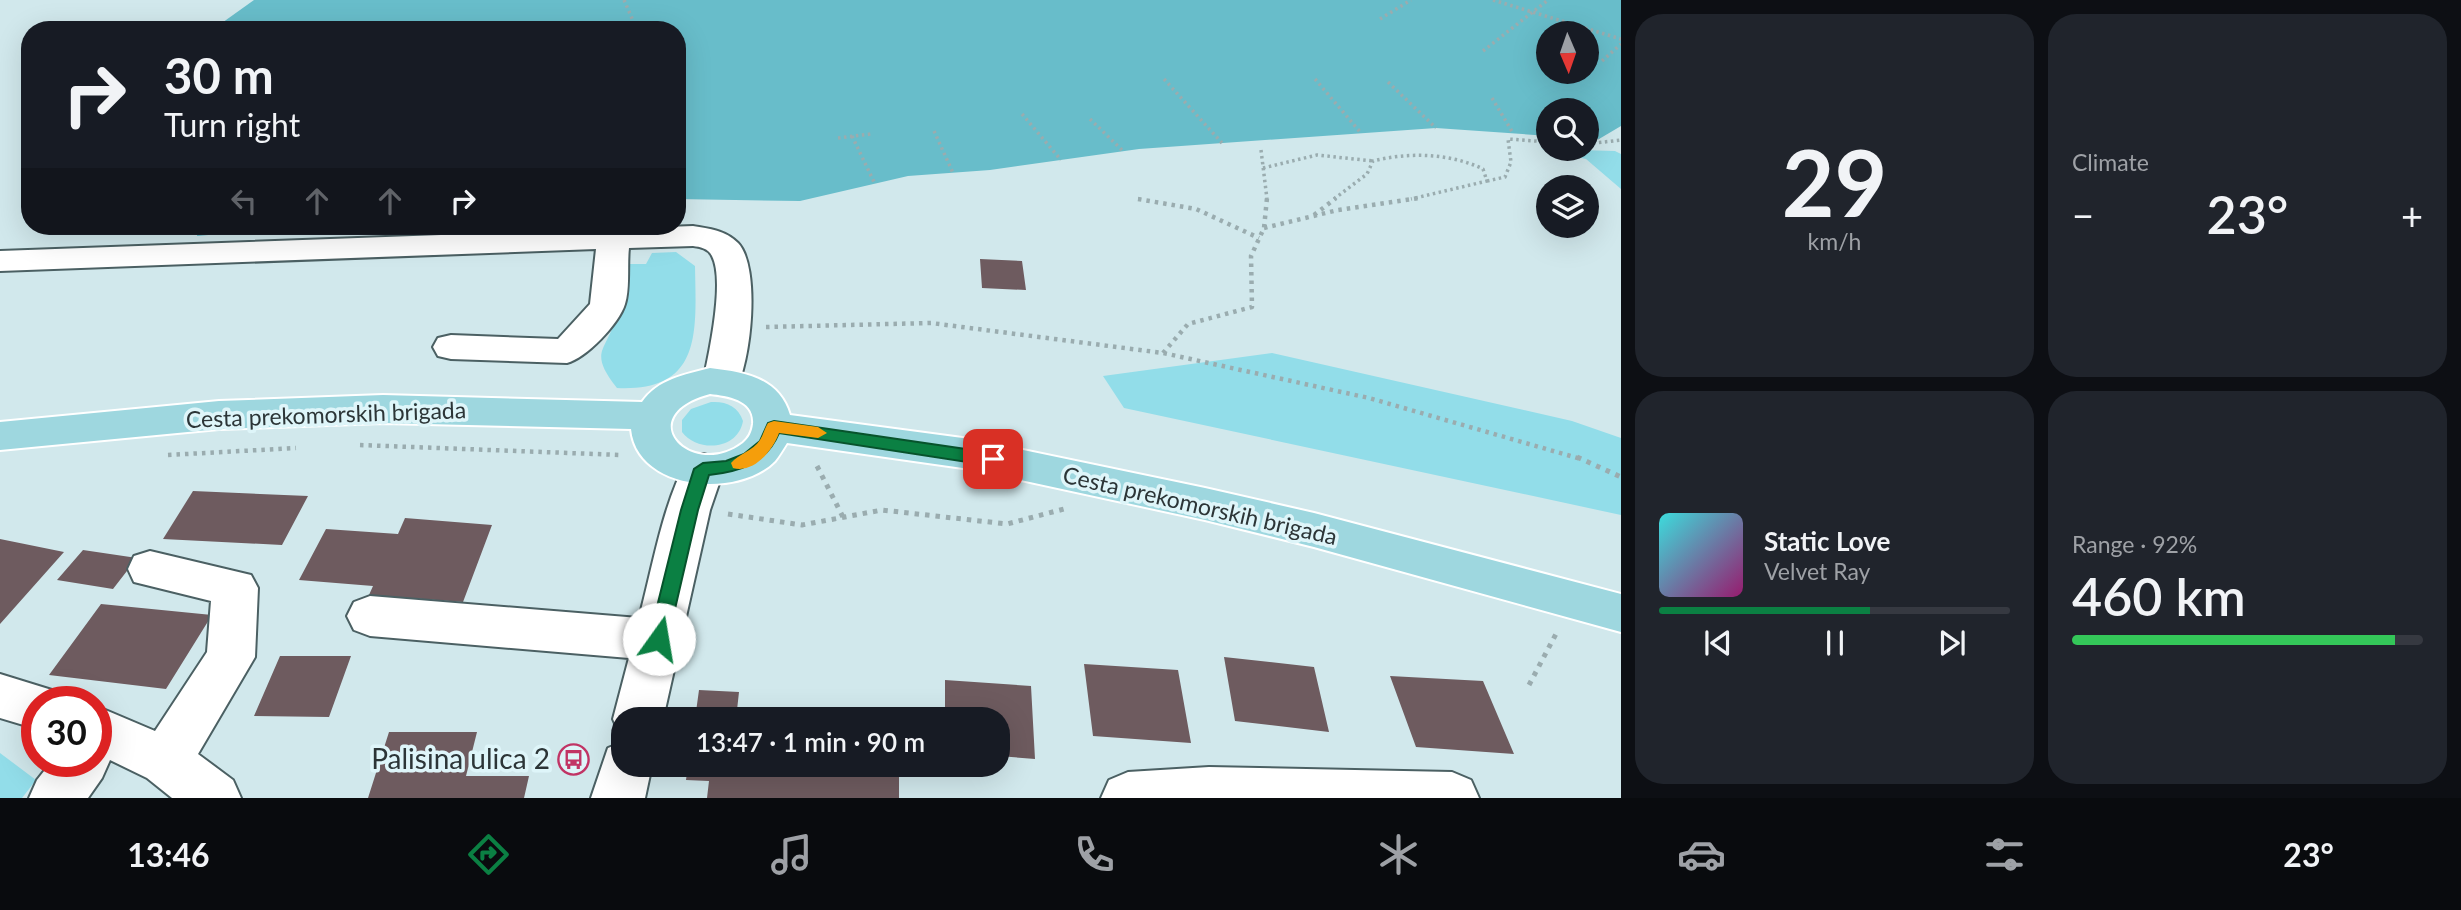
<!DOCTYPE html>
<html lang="en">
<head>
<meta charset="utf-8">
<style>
  body { margin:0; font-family:Lato,sans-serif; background:#20242c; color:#f1f3f6; height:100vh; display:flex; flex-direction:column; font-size:26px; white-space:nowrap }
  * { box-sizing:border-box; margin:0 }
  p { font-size:23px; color:#9ea1a6 }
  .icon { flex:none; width:38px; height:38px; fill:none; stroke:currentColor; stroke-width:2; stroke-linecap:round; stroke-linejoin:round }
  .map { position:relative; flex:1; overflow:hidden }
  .side { display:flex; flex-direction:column; gap:14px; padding:14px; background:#0d0f14; width:840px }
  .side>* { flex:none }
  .hud { position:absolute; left:21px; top:21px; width:665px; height:214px; border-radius:28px; box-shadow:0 7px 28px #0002; background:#171b24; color:#f1f3f6; overflow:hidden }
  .needle { width:46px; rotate:178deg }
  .controls { position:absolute; left:1536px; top:21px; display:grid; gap:14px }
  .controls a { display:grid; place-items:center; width:63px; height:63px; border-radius:50%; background:#171b24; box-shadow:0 7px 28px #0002; font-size:35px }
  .speed { position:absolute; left:21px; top:686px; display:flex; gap:14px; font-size:35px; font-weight:700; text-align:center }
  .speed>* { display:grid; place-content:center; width:91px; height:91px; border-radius:50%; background:#171b24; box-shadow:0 7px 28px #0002; line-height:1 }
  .speed .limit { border:10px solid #d22; background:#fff; color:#111 }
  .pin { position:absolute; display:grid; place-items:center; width:60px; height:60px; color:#fff; margin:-30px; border-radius:14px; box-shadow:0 4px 10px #0006 }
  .me { position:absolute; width:77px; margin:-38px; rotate:13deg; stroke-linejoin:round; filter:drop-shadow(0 0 5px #0008) }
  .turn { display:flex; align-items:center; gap:24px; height:147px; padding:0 28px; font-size:32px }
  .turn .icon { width:91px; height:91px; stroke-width:2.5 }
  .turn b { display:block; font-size:49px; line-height:60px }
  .lanes { display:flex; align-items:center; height:66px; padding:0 28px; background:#0003; justify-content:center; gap:35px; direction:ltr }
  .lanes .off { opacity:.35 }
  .big { font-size:52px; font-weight:600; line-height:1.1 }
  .side .widget { flex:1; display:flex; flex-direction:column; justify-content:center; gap:10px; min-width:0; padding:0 24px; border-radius:28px; background:#20242c }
  .side .dial { align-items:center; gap:0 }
  .dial b { font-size:91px; line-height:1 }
  .song { display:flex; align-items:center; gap:21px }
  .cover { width:84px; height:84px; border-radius:10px; background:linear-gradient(135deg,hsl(180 70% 55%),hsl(320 70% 35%)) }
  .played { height:7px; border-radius:4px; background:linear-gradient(90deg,#0b8043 60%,#363941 60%) }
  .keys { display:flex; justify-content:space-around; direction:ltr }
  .heat { display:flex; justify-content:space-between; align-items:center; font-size:38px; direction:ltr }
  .charge { height:10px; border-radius:5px; background:linear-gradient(90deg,#34c759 92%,#363941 0) }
  .side .tiles { flex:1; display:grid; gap:14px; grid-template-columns:repeat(2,1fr) }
  .trip { position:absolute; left:611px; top:707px; width:399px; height:70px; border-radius:28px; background:#171b24; box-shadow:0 7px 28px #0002; font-weight:600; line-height:70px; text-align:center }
  .tab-bar { display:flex; height:112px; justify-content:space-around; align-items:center; background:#090b0e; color:#9ea1a6 }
  .tab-bar .icon { width:49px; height:49px }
  .tab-bar .selected { color:#0b8043 }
  .tab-bar b { font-size:32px; color:#f1f3f6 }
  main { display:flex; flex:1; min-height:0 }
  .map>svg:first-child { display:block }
  .green { fill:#92dde9 }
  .water { fill:#68bdca; fill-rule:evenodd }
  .building { fill:#6e5b5f }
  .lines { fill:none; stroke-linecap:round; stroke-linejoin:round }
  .minor-casing { stroke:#4b6063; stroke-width:4 }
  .major-casing { stroke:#fff; stroke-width:4 }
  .path-far2 { stroke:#9aacaf; stroke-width:3.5; stroke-dasharray:2.5 3.5; stroke-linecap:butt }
  .path-far1 { stroke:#9aacaf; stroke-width:4.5; stroke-dasharray:3.5 5; stroke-linecap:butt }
  .path { stroke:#9aacaf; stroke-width:5; stroke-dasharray:4.5 6; stroke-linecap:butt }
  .minor { fill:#fff; fill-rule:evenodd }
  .major { fill:#9ed7df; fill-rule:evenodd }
  .route { fill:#0b8043; stroke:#07532c; stroke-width:2 }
  .slow { fill:#f59e0b }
  .labels { text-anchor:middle; stroke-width:7; stroke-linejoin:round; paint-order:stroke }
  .street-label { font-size:23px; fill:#2c3537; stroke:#def5f9 }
  .near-poi-label { font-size:28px; fill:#2c3537; stroke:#def5f9; text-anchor:end }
</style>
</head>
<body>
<main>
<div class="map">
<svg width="1621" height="798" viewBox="0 0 1621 798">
  <rect width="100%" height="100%" fill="#d1e8ec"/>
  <path class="green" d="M 1541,149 L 1615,151 L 1621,154 L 1621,189 L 1586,159 Z
    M 676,252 L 695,266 C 696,331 703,392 617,388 C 588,351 606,352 616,318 C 621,300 625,282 629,264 L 646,264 L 652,253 Z
    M 1272,353 L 1572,421 L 1621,438 L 1621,515 L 1124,408 L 1103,376 Z
    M 711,402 C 726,401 738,406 743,421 C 738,450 698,453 682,432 L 682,420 L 691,409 Z
    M 0,753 L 36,780 L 22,798 L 0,798 Z"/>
  <path class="water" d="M 254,0 L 1621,0 L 1621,126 L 1599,139 L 1587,138 L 1587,110 L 1549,110 L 1549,136 L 1436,128 L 1139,149 L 990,170 L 908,176 L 800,201 L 677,199 L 677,30 L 212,30 ZM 1549,33 L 1587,33 L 1587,72 L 1549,72 Z
    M 199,226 L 311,226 L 197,236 Z"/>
  <path class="building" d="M 980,259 L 1022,261 L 1026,290 L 982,288 Z
    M 193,491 L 308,496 L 282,545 L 163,539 Z
    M 405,518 L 492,525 L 463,602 L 369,595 L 373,586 L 299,580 L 326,529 L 398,534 Z
    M 0,539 L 64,552 L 0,624 Z
    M 83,550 L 137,558 L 113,589 L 57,580 Z
    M 101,604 L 212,615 L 166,689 L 49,675 Z
    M 280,656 L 351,656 L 329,717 L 254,716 Z
    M 1224,657 L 1314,667 L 1329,732 L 1235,721 Z
    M 1084,664 L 1178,670 L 1191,743 L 1093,736 Z
    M 1390,676 L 1483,681 L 1514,754 L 1416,747 Z
    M 945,680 L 1031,686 L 1035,759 L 998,756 L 998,719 L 945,719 Z
    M 699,690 L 739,692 L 736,719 L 695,719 Z
    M 389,732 L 477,732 L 466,776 L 529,776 L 524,798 L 368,798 Z
    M 688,765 L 899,765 L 899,798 L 707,798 L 709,781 L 686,780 Z"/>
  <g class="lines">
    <defs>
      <path id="minor" d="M 693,226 C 710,229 725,230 738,243 C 761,267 751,364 735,390 L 722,394 L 709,390 L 703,381 C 709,354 725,280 712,256 C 708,248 700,247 693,246 L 629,248 C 627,265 630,288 625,304 C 619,324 586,358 567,363 L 451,359 L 438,356 L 433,347 L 438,338 L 451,335 L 558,339 L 590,304 L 596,249 L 0,271 L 0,251 Z
        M 703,454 L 718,458 L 724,469 L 710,510 L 663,719 L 623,719 L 623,736 L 620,735 L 613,719 L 629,658 L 370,636 L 354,630 L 347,616 L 354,602 L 370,596 L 639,618 C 653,566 662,506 688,458 Z
        M 150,551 L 251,575 L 258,588 L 255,657 L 198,754 L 233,780 L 241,798 L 172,798 L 147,778 L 110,760 L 102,778 L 88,798 L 29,798 L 37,780 L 52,761 L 96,761 L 96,706 L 155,731 L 207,652 L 211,601 L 134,582 L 128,569 L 134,556 Z
        M 0,674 L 55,691 L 60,702 L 37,702 L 37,729 L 0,718 Z
        M 623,742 L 623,765 L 652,765 L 645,798 L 591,798 L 608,748 Z
        M 1209,767 L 1452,772 L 1471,780 L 1479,798 L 1101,798 L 1109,780 L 1128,772 Z"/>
      <path id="major" d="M 710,368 C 745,372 779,378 790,415 L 970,439 L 1205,488 L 1314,513 L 1621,594 L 1621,632 L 1314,547 L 1205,520 L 970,469 L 787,443 C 783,449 779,456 775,461 C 738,499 637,491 631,429 L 383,423 L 219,429 L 0,450 L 0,422 L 219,401 L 383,395 L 642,402 C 658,379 684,375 710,368 ZM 710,394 C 728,396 755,400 753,424 C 752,432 749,438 743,443 C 692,482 628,416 710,394 Z"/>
    </defs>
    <use href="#minor" class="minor-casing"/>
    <use href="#major" class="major-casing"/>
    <path class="path-far2" d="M 624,0 L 637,30
      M 1493,0 L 1621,39
      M 1380,19 L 1411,0
      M 1483,51 L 1548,0
      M 1602,61 L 1621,44
      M 1164,79 L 1222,143
      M 1315,79 L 1361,133
      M 1388,82 L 1436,128
      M 1492,98 L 1513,133
      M 1568,103 L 1574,110
      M 1022,114 L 1061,160
      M 1090,119 L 1123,151
      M 1587,125 L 1599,139
      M 934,131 L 953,173
      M 852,136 L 875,184
      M 838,138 L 871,134
      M 1587,144 L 1621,140
      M 1261,150 L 1267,199
      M 1263,168 L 1317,155 L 1373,161
      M 1487,181 L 1505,177 L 1511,162 L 1508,139 L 1549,142
      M 1138,199 L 1141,199
      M 1334,199 L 1367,174 L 1373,161 C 1408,152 1450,153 1483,169 L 1487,181 L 1411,199"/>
    <path class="path-far1" d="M 1138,199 L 1196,209 L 1259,238
      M 1314,215 L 1336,198
      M 1264,228 L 1338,210 L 1419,198
      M 766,327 L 931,323 L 1163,353 L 1369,398 L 1581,459
      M 1163,353 L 1188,324 L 1252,307 L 1251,256 L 1264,228 L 1267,198
      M 360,445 L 621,455
      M 168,455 L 296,448"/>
    <path class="path" d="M 1577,457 L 1621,477
      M 817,466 L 843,517
      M 728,514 L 802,525 L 882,510 L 1007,524 L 1064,509
      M 1529,685 L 1557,632"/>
    <use href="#minor" class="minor"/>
    <use href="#major" class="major"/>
  </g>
  <path class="route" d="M 774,421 L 993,453 L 1002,459 L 993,466 L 779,433 C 767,463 739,472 709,475 L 698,510 L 668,639 L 665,645 L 659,648 L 652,645 L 649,639 L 681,510 L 694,469 L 703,463 L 726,461 L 744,454 L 760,441 L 768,423 Z"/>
  <path class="slow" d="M 774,421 L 818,427 L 827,433 L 818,438 L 779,433 C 773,450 754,474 733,468 L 731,463 C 738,454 753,451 760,440 C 763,435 765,428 768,423 Z"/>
  <defs>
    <symbol id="bus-ring" viewBox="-11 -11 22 22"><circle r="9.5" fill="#def5f9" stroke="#c13465" stroke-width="1.5"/><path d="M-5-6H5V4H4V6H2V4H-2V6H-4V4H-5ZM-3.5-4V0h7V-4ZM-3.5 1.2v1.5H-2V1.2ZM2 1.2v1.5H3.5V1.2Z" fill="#c13465"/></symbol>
  </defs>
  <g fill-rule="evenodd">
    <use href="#bus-ring" x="556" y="742" width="35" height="35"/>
  </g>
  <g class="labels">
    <g class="street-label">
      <text transform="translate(326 415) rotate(-2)" y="8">Cesta prekomorskih brigada</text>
      <text transform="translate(1200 506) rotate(13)" y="8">Cesta prekomorskih brigada</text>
    </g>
    <g class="near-poi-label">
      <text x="550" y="769">Palisina ulica 2</text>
    </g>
  </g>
</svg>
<div class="controls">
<a><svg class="needle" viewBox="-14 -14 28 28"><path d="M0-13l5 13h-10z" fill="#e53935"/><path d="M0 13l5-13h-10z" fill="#9ea1a6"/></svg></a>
<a><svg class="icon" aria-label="search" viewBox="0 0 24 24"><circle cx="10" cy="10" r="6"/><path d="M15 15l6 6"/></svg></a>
<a><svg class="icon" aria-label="layers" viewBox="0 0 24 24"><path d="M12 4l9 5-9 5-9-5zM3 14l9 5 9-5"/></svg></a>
</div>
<div class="speed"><div class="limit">30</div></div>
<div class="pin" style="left:993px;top:459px;background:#d93025"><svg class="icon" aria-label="arrive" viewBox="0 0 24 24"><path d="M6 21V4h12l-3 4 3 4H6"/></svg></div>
<svg class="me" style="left:659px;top:639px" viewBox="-20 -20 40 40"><circle r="19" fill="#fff"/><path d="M0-13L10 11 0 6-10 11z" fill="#0b8043"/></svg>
<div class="trip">13:47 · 1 min · 90 m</div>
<div class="hud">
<div class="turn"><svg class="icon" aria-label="right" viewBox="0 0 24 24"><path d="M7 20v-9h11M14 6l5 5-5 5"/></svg><div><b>30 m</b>Turn right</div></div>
<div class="lanes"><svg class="icon off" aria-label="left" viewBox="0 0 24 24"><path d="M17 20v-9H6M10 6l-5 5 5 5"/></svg><svg class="icon off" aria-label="ahead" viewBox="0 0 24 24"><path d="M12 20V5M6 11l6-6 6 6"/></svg><svg class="icon off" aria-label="ahead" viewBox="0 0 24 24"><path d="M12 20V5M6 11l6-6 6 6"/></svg><svg class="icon" aria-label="right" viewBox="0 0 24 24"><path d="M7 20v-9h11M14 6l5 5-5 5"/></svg></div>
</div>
</div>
<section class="side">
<div class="tiles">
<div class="widget dial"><b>29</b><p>km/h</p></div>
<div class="widget"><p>Climate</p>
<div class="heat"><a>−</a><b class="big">23°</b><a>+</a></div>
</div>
<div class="widget">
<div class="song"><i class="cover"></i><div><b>Static Love</b><p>Velvet Ray</p></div></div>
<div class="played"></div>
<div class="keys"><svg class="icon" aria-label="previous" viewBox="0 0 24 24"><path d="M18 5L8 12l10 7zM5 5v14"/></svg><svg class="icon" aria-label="pause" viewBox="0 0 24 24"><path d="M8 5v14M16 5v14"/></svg><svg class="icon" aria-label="next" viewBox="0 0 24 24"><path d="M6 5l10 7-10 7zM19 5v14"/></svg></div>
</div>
<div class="widget"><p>Range · 92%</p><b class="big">460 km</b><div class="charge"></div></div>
</div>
</section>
</main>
<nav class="tab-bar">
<b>13:46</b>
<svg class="icon selected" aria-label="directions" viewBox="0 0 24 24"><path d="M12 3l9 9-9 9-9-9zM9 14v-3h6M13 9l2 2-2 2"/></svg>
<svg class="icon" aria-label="music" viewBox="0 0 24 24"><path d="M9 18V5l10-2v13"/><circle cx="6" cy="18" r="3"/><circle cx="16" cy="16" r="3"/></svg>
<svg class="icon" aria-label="phone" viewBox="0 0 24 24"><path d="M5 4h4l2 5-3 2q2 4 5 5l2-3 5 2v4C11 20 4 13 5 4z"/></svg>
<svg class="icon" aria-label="climate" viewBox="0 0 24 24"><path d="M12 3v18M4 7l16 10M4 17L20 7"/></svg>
<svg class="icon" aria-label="car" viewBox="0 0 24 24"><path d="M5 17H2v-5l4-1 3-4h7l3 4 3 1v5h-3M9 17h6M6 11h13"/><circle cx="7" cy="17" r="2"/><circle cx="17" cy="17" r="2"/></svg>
<svg class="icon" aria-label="filters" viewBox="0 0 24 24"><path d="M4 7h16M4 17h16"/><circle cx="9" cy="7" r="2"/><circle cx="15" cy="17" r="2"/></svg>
<b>23°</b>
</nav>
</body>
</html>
